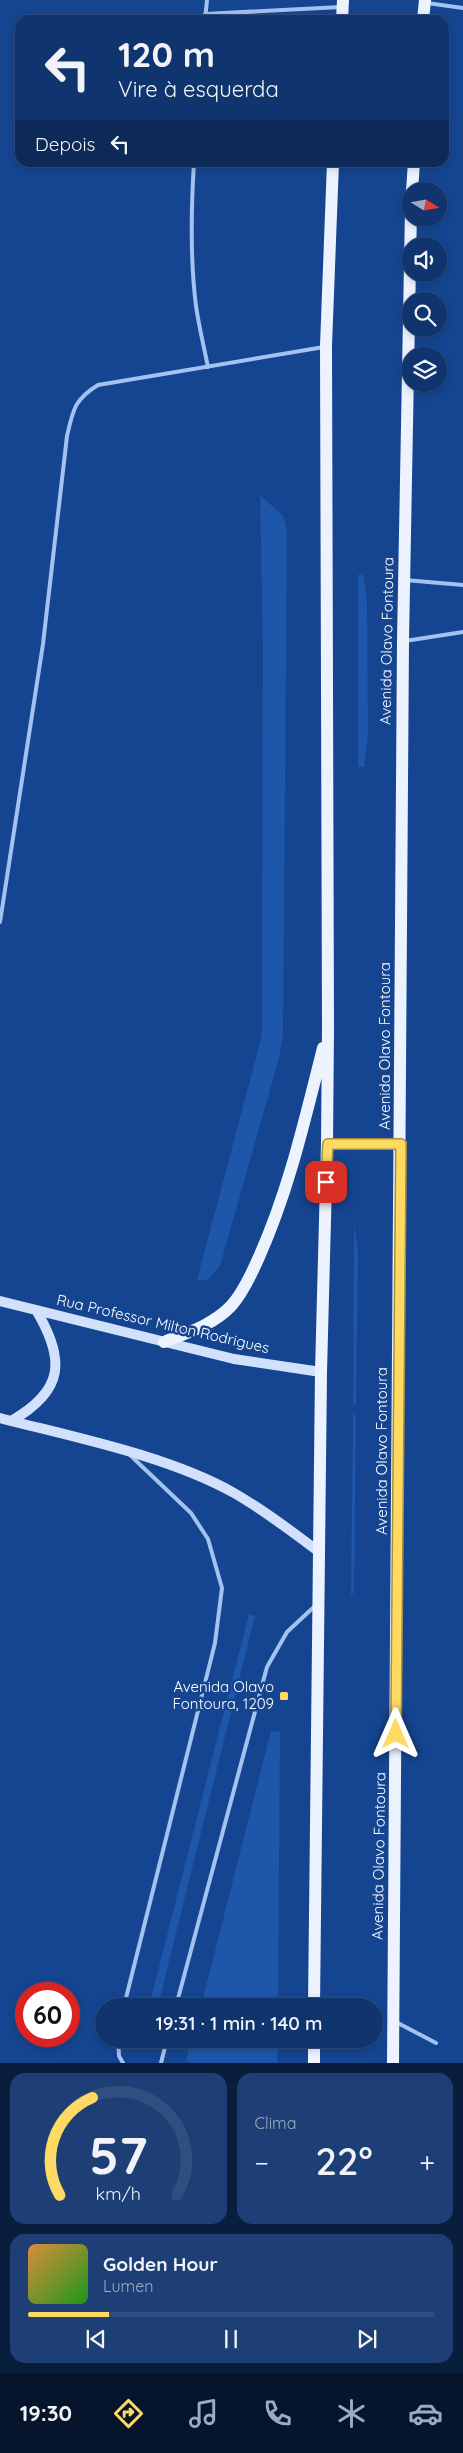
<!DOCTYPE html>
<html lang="pt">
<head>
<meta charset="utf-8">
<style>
  body { margin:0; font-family:Quicksand,sans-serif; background:#1e3f75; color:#f1f3f6; height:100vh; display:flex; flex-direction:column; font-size:19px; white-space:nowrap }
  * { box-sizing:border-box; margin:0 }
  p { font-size:16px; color:#9caac2 }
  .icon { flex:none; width:28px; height:28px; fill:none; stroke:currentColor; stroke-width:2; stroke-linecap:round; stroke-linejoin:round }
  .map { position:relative; height:2063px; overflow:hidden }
  .panel { display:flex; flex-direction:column; gap:10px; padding:10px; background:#091d3c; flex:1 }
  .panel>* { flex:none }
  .guide { position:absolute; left:15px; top:15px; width:434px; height:152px; border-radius:15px; box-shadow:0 2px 8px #0003,0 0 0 1px #304f80; background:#10346d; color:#f1f3f6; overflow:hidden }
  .needle { width:32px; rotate:101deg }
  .fabs { position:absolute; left:402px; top:182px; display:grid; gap:10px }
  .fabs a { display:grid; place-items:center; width:45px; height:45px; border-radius:50%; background:#10346d; box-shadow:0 2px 8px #0003,0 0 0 1px #304f80; font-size:25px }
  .speed { position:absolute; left:15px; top:1982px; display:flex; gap:10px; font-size:25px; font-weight:700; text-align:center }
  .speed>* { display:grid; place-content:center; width:65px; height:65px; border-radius:50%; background:#10346d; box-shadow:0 2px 8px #0003,0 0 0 1px #304f80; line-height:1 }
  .speed .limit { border:8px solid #d22; background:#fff; color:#111 }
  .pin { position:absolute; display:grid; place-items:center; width:42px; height:42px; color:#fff; margin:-21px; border-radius:10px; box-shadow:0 2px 8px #0006 }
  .me { position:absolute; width:55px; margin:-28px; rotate:0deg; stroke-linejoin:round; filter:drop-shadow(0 0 4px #0008) }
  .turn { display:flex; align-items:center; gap:18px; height:105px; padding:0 20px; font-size:22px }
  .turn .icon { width:65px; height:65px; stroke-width:2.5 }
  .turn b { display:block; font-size:35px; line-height:42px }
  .then { display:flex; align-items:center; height:48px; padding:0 20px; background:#0003; gap:10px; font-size:19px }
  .big { font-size:38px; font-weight:600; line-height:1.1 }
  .panel .card { flex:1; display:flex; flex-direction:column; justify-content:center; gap:8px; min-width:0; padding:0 18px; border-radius:15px; background:#1e3f75 }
  .panel .dial { align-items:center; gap:0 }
  .dial svg { height:130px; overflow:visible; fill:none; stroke:#304f80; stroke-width:7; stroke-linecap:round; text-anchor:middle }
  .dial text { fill:#f1f3f6; stroke:none }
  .song { display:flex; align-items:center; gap:15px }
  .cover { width:60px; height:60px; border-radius:8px; background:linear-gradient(135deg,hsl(30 70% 55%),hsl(120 70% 35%)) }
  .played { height:5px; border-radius:2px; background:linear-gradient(90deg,#ffda62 20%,#304f80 20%) }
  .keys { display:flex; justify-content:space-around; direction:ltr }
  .heat { display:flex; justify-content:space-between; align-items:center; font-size:28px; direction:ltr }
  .panel .tiles { flex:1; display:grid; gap:10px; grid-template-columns:1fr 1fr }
  .card:last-child { grid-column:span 2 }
  .trip { position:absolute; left:95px; top:1998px; width:288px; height:50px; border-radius:25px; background:#10346d; box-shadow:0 2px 8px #0003,0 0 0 1px #304f80; font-weight:600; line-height:50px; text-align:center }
  .tab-bar { display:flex; height:80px; justify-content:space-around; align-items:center; background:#06152c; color:#9caac2 }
  .tab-bar .icon { width:35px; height:35px }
  .tab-bar .active { color:#ffda62 }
  .tab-bar b { font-size:22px; color:#f1f3f6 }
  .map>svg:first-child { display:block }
  .green { fill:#1e56aa }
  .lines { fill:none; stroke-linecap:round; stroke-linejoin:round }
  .lane { stroke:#a3c2f0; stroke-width:4 }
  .secondary { stroke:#d1e1fb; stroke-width:10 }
  .primary { stroke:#ecf3ff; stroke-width:12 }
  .route-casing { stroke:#a68e40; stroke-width:12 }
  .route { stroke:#ffda62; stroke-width:9 }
  .poi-dot { fill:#ffda62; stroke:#154591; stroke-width:2 }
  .labels { text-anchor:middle; stroke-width:5; stroke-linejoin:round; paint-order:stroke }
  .street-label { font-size:15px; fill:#fff; stroke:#154591 }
  .poi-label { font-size:15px; fill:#fff; stroke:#154591; text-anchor:end }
</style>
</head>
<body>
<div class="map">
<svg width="463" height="2063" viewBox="0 0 463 2063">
  <rect width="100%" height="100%" fill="#154591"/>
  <path class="green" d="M 260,495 L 283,516 L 287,531 L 283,1033 L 279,1058 L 220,1266 L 207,1280 L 197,1280 L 262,1035 L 263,644 Z
    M 358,575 L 363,575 L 367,600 L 368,733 L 364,767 L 358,767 Z
    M 354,1224 L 358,1254 L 356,1404 L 353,1406 Z
    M 353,1411 L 356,1417 L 354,1592 L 351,1596 Z
    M 249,1614 L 255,1616 L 158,2006 L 149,2006 Z
    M 271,1731 L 280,1732 L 278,2006 L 201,2006 Z
    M 192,2039 L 278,2039 L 277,2063 L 190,2063 L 186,2060 Z"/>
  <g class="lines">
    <path class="lane" d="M 427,3 L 463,8
      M 205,14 L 341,7
      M 205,20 L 207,0
      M 194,162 C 191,210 190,259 196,306 C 199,327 204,347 208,367
      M 405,580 L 463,585
      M 405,641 L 463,632
      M 0,922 L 43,644 L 67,436 C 73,409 75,399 98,385 L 324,347
      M 124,2006 L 215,1643 L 222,1588 L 208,1539 L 191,1513 L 130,1455
      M 176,2006 L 267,1667 L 287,1632 L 316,1605
      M 396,2022 L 436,2043
      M 118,2039 L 119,2056 L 123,2063
      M 161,2063 L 167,2039"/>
    <path class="secondary" d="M 0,1301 L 234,1359 L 321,1372
      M 0,1418 C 73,1437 169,1456 234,1493 C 264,1510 291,1531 318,1551
      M 11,1421 C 64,1391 66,1360 36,1310"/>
    <path class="primary" d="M 342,20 L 343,0
      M 423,20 L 425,0
      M 412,191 L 414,162
      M 327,1144 L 401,1144
      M 164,1342 C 187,1333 213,1325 231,1306 C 243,1293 252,1273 259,1257 C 289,1190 305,1119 323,1048
      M 314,2006 L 321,1372 L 327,1144 L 328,1029 L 326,346 L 333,162
      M 314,2039 L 314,2063
      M 393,2063 L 403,641 L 411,210"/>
  </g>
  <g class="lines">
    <defs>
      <path id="route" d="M 326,1182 L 328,1144 L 401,1144 L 396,1734"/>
    </defs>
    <use href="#route" class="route-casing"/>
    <use href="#route" class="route"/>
  </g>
  <rect class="poi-dot" x="279" y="1691" width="10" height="10" rx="2.5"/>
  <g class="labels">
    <g class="street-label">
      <text transform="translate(387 641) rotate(-89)" y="5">Avenida Olavo Fontoura</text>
      <text transform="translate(385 1046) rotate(-90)" y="5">Avenida Olavo Fontoura</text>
      <text transform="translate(163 1324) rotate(13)" y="5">Rua Professor Milton Rodrigues</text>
      <text transform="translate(382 1451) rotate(-90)" y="5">Avenida Olavo Fontoura</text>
      <text transform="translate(379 1856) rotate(-89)" y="5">Avenida Olavo Fontoura</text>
    </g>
    <g class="poi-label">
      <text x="274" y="1692">Avenida Olavo<tspan x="274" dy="17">Fontoura, 1209</tspan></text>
    </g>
  </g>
</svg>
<div class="fabs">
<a><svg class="needle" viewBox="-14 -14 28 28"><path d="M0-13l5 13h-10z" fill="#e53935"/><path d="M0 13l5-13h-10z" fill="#9caac2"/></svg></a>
<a><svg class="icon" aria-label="sound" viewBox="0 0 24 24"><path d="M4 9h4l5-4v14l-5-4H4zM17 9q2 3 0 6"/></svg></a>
<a><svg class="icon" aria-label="search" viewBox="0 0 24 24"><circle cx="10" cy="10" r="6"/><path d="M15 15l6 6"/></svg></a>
<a><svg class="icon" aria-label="layers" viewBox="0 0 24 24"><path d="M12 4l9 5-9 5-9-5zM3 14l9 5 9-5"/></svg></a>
</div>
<div class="speed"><div class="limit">60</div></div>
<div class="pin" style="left:326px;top:1182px;background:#d93025"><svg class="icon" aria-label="arrive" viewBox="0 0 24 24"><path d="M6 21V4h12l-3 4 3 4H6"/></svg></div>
<svg class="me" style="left:396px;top:1734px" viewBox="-20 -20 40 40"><path d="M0-17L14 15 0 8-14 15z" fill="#ffda62" stroke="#fff" stroke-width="4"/></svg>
<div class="trip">19:31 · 1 min · 140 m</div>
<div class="guide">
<div class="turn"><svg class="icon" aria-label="left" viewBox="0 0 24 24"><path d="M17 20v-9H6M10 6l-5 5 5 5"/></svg><div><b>120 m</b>Vire à esquerda</div></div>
<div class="then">Depois<svg class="icon" aria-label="left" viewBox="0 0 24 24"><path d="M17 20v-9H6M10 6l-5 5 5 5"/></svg></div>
</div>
</div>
<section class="panel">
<div class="tiles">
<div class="card dial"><svg viewBox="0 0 100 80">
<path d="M14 69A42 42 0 1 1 86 69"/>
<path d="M14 69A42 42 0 0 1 34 9" stroke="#ffda62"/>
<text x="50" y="56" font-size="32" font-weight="700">57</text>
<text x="50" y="72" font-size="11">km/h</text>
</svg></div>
<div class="card"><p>Clima</p>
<div class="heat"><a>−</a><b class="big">22°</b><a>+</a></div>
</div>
<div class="card">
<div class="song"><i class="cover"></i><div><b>Golden Hour</b><p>Lumen</p></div></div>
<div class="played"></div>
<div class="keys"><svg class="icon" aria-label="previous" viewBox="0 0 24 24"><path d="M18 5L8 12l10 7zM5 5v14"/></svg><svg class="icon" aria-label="pause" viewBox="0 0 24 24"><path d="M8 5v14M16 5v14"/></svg><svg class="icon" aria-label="next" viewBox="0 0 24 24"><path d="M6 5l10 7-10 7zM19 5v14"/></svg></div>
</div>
</div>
</section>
<nav class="tab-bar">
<b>19:30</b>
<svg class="icon active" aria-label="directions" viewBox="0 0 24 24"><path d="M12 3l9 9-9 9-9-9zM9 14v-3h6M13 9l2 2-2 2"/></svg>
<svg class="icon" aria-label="music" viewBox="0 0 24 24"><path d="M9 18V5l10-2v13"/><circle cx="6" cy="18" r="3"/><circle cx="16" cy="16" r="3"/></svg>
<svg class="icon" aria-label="phone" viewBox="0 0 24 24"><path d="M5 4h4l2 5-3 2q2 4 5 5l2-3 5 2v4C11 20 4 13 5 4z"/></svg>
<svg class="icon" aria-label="climate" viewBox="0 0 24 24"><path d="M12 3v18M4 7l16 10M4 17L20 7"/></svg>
<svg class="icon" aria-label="car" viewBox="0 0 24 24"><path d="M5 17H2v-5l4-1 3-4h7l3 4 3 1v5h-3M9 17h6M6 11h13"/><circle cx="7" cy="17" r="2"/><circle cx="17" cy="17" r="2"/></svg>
</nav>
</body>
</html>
